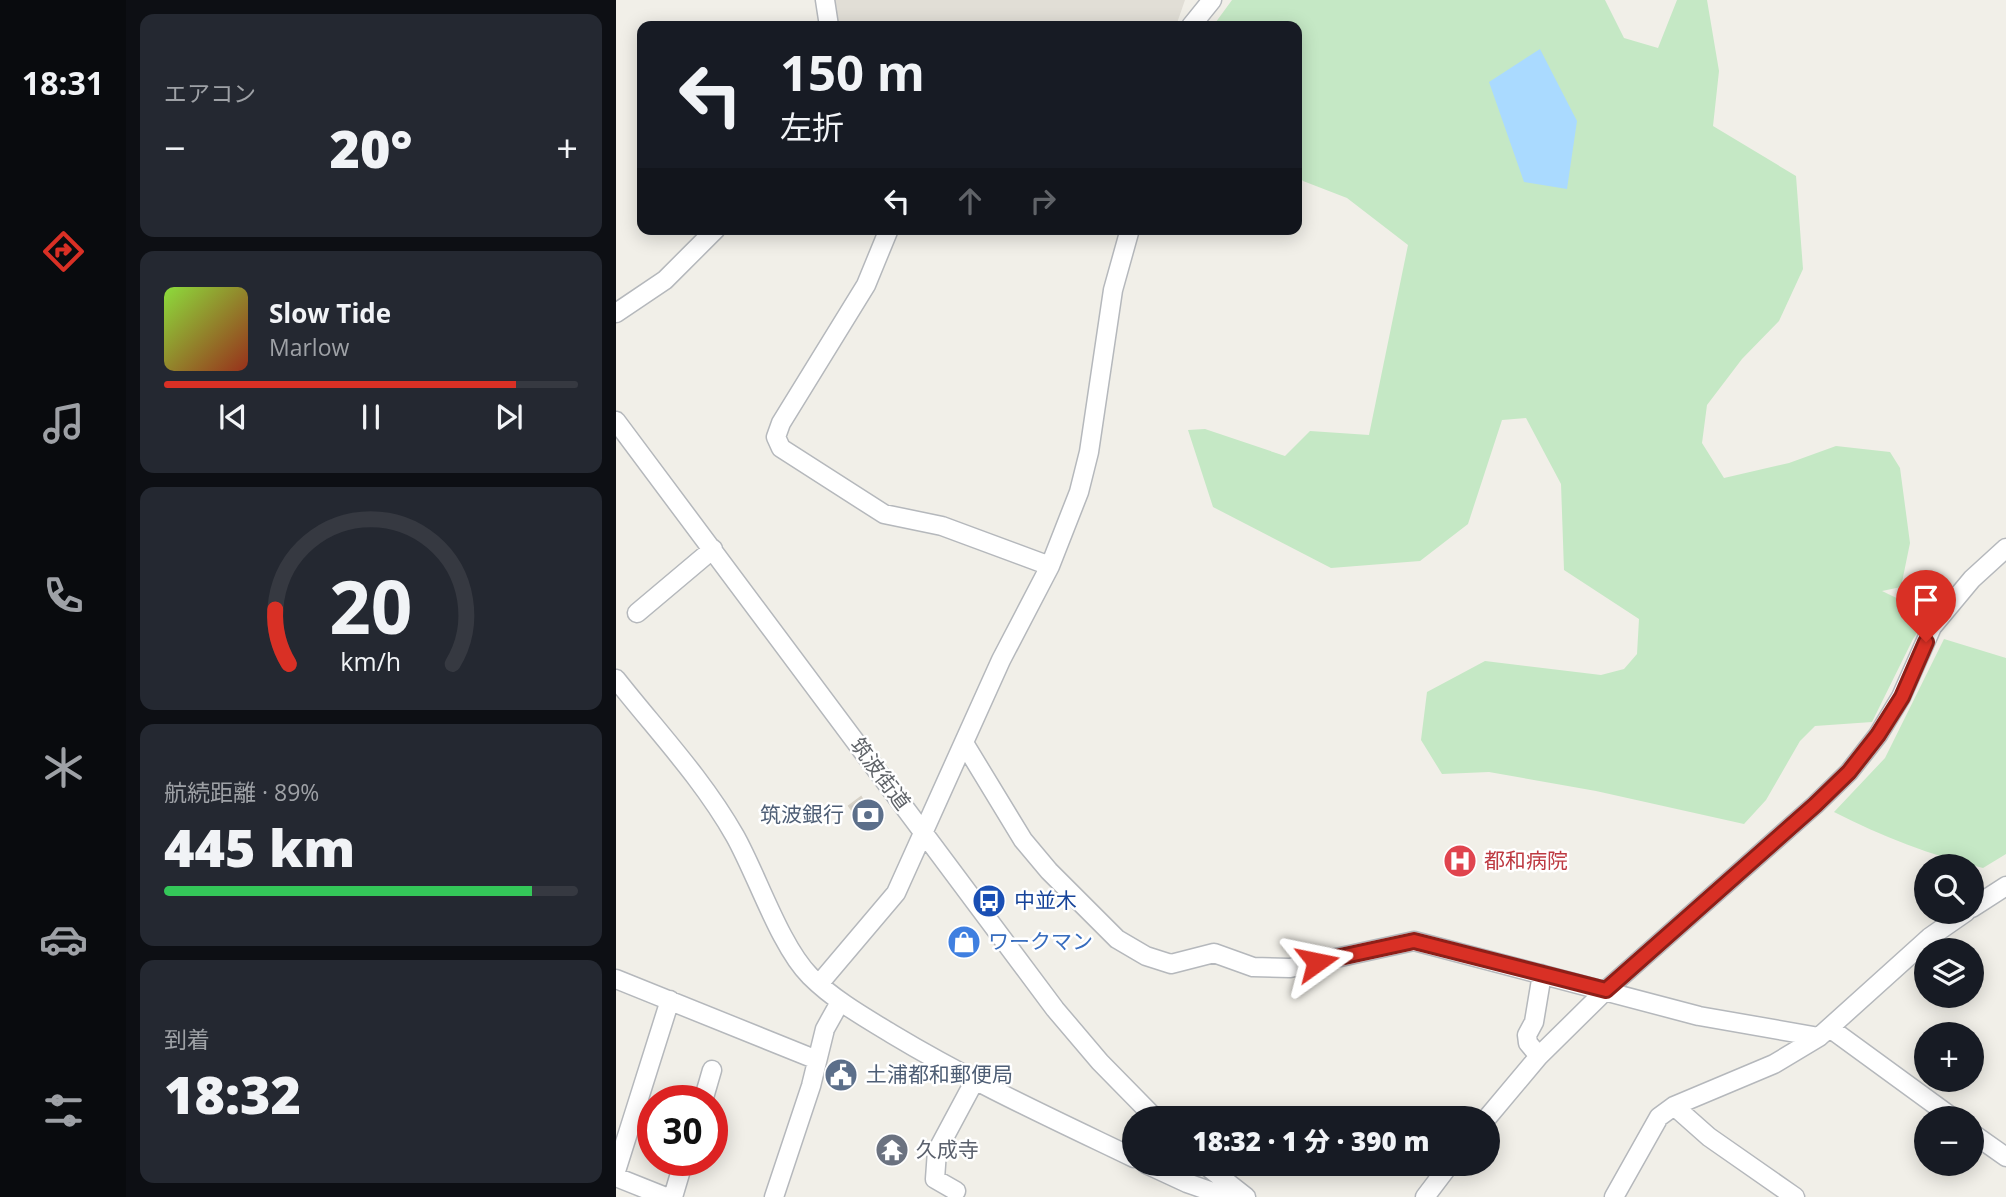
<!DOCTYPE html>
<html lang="ja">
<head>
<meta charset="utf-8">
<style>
  body { margin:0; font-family:"Open Sans","Noto Sans JP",sans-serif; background:#242831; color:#f1f3f6; height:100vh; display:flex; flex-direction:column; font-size:26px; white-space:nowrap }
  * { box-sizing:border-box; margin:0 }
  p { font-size:23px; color:#9ea1a6 }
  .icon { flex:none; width:38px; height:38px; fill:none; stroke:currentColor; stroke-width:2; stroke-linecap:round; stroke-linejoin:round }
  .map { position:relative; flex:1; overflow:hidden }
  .panel { display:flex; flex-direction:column; gap:14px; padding:14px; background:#0d0f14; width:490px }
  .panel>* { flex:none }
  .guide { position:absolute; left:21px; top:21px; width:665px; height:214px; border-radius:14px; box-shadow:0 4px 18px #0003; background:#171b24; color:#f1f3f6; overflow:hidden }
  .buttons { position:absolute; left:1298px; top:854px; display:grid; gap:14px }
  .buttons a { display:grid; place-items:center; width:70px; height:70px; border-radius:50%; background:#171b24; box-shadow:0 4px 18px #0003; font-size:35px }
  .speed { position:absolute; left:21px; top:1085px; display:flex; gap:14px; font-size:35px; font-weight:700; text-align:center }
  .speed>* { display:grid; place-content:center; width:91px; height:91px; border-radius:50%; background:#171b24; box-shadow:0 4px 18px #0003; line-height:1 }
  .speed .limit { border:10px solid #d22; background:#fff; color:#111 }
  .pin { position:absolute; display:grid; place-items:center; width:60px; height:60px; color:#fff; margin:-72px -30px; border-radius:50% 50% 50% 0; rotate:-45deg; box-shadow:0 0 7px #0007 }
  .pin .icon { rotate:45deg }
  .me { position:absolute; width:77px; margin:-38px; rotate:78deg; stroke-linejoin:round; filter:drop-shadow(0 0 5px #0008) }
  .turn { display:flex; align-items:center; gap:24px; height:147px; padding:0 28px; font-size:32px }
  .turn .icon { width:91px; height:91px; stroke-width:2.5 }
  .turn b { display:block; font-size:49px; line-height:60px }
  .lanes { display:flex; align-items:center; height:66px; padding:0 28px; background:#0003; justify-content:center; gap:35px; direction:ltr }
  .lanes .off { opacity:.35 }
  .big { font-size:52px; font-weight:800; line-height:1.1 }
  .panel .widget { flex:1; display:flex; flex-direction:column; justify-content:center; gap:10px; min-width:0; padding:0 24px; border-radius:14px; background:#242831 }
  .panel .dial { align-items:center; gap:0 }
  .dial svg { height:182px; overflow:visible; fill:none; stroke:#363941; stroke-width:7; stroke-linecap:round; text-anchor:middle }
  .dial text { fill:#f1f3f6; stroke:none }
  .song { display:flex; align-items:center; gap:21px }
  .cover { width:84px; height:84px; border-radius:10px; background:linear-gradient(135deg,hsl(90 70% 55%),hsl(10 70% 35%)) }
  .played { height:7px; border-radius:4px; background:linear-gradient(90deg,#d93025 85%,#363941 85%) }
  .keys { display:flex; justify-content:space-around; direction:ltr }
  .heat { display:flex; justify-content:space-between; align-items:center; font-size:38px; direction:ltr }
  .charge { height:10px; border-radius:5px; background:linear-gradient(90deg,#34c759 89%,#363941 0) }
  .trip { position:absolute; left:506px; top:1106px; width:378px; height:70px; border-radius:35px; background:#171b24; box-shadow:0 4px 18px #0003; font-weight:800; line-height:70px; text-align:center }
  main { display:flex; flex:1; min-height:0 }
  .tabs { display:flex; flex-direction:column; width:126px; justify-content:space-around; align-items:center; background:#090b0e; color:#9ea1a6 }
  .tabs .icon { width:49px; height:49px }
  .tabs .selected { color:#d93025 }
  .tabs b { font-size:32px; color:#f1f3f6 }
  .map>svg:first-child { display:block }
  .education { fill:#e1ded6 }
  .green { fill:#c5e8c5 }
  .water { fill:#aadaff }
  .building { fill:#cccac5; stroke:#d6d1c6; stroke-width:2 }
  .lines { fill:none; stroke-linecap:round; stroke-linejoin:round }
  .minor-casing { stroke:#b5b8bc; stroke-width:21 }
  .minor { stroke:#fff; stroke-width:18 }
  .route-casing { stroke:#8d1f18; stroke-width:18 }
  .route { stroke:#d93025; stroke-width:12 }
  .labels { text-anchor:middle; stroke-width:5; stroke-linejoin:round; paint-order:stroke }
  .street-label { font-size:21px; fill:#5f6368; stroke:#fff }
  .service-label { font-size:21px; fill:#4e5e75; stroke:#fff; text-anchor:end }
  .health-label { font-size:21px; fill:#be3a42; stroke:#fff; text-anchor:start }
  .transit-label { font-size:21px; fill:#164399; stroke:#fff; text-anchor:start }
  .shop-label { font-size:21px; fill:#366cbe; stroke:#fff; text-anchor:start }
  .worship-label { font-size:21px; fill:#5b616d; stroke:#fff; text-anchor:start }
</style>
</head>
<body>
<main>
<nav class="tabs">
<b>18:31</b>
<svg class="icon selected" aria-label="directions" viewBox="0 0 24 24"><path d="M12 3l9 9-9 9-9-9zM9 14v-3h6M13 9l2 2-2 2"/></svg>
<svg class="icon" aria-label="music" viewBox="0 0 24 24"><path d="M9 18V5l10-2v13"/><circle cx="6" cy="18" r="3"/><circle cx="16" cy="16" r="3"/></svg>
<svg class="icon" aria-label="phone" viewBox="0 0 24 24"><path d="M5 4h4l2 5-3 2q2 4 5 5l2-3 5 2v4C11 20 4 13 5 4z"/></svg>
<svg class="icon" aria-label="climate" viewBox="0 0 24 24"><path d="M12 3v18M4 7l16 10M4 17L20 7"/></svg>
<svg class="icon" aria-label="car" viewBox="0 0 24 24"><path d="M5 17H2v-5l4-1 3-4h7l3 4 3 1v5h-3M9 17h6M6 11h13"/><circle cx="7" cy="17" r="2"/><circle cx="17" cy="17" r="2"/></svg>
<svg class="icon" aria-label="filters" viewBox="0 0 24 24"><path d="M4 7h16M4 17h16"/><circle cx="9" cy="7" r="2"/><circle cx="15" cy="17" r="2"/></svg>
</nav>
<section class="panel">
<div class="widget"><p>エアコン</p>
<div class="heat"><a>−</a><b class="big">20°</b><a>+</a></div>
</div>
<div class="widget">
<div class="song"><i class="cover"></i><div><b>Slow Tide</b><p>Marlow</p></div></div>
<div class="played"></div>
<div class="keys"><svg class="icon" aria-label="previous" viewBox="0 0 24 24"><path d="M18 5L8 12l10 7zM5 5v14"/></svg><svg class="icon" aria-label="pause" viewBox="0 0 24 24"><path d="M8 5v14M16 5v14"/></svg><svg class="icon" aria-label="next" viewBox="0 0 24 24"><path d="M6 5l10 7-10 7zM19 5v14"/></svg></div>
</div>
<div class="widget dial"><svg viewBox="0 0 100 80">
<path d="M14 69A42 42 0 1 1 86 69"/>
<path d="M14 69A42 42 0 0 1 8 45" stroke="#d93025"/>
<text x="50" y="56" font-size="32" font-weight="700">20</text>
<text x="50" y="72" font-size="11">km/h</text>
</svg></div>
<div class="widget"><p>航続距離 · 89%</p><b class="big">445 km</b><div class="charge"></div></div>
<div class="widget"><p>到着</p><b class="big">18:32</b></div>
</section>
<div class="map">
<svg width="1390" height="1197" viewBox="0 0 1390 1197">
  <rect width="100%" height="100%" fill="#f1efe8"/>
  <path class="education" d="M 215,0 L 569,0 L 560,26 L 220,26 Z"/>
  <path class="green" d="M 616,0 L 989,0 L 1008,38 L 1042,48 L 1061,0 L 1091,0 L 1103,71 L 1097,126 L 1180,176 L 1187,269 L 1163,321 L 1126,359 L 1091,405 L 1086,443 L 1108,478 L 1173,463 L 1220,446 L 1274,452 L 1284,468 L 1294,543 L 1285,587 L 1266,591 L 1314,614 L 1297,639 L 1256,722 L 1199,726 L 1184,741 L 1150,800 L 1128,824 L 980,791 L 873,772 L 826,774 L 805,740 L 811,692 L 869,661 L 985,675 L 1008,669 L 1021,654 L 1023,619 L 948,570 L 945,484 L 910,418 L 886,420 L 852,524 L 804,561 L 715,568 L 597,507 L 572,430 L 589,429 L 669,456 L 694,431 L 753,435 L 792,245 L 731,198 L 687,181 L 681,174 L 681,26 L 597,26 Z
    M 1328,639 L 1390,658 L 1390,854 L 1367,868 C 1314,855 1267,837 1218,812 L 1269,758 Z"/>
  <path class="water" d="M 924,49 L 961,121 L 951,189 L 908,182 L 873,82 Z"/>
  <path class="building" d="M 245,797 L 255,812 L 261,808 L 268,818 L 250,830 L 233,806 Z"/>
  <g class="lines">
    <defs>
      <path id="minor" d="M 209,0 L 213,26
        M 575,26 L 596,0
        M 273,229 L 250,285 L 165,423 L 160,437 L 165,448 L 268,514 L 326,526 L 434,566
        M 0,313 L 49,280 L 100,229
        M 0,421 L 439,1009 L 484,1062 L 539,1118
        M 21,613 L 97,549
        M 0,679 C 41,731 86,778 119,836 C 141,875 164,946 194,976 C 218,1000 248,1017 276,1034 C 354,1081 437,1119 518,1158
        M 348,743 L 407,840 L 433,871 L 501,939 L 530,956 L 555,964 L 598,953 L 637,967 L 674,968 L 798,941 L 1083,1016 L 1203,1037
        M 1356,908 L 1390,886
        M 0,979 L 201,1060
        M 203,984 L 280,893 L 385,660 L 434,566 L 463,492 L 473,452 L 497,290 L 514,229
        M 1215,1029 L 1337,1118
        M 923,1056 L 912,1043 L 911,1035 L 918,1022 L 926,974
        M 87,1101 L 96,1070
        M 1058,1106 L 1093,1137 L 1179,1197
        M 871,1118 L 923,1056 L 990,990 L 1199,805 L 1233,772 L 1262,735 L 1285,697 L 1316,627 L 1356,579 L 1390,548
        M 1356,1133 L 1390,1157
        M 530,1164 L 571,1183 L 611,1197
        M 588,1164 L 630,1197
        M 0,1171 L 54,1000
        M 0,1177 L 50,1197
        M 340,1191 L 319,1179 L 321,1151 L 359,1080
        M 57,1197 L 68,1160
        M 158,1197 L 195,1086 L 209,1029 L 224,1002
        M 809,1197 L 834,1164
        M 998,1197 L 1043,1117 L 1058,1106 L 1158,1064 L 1203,1037 L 1314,937 L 1350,912"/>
    </defs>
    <use href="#minor" class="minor-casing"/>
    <use href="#minor" class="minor"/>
  </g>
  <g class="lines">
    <defs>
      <path id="route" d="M 701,962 L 798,941 L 990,990 L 1199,805 L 1233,772 L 1262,735 L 1286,697 L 1310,642"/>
    </defs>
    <use href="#route" class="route-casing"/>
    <use href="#route" class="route"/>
  </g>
  <defs>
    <symbol id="bank-disc" viewBox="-11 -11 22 22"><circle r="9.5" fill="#5c6f8a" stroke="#fff"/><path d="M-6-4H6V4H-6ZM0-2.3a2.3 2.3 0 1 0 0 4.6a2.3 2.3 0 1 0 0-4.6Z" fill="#fff"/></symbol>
    <symbol id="hospital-disc" viewBox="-11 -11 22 22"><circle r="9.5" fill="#e0444e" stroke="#fff"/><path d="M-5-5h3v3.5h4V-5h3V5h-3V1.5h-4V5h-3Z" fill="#fff"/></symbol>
    <symbol id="bus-disc" viewBox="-11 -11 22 22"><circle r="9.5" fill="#1a4fb4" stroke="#fff"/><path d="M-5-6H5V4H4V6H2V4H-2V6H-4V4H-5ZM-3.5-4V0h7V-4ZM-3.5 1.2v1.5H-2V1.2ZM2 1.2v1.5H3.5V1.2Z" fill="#fff"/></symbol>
    <symbol id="shop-disc" viewBox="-11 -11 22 22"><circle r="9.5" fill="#3f7fe0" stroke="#fff"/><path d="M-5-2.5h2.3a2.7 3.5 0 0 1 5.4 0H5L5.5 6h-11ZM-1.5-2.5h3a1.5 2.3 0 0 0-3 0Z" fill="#fff"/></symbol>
    <symbol id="civic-disc" viewBox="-11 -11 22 22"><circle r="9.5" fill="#5c6f8a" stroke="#fff"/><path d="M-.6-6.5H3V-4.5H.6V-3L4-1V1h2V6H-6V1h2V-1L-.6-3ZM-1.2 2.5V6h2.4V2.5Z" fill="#fff"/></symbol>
    <symbol id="temple-disc" viewBox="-11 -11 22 22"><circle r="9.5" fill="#6b7280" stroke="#fff"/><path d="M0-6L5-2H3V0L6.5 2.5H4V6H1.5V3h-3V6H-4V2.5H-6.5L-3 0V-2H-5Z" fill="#fff"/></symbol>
  </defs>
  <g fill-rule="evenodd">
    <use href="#bank-disc" x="233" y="796" width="38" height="38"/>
    <use href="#hospital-disc" x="825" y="842" width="38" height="38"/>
    <use href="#bus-disc" x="354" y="882" width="38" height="38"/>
    <use href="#shop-disc" x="329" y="923" width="38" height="38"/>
    <use href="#civic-disc" x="206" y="1056" width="38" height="38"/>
    <use href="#temple-disc" x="257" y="1131" width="38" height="38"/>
  </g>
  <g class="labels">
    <g class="street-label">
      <text transform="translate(264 774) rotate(53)" y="7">筑波街道</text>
    </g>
    <g class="service-label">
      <text x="228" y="822">筑波銀行</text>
      <text x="250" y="1082" text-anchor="start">土浦都和郵便局</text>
    </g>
    <g class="health-label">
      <text x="868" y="868">都和病院</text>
    </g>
    <g class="transit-label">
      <text x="398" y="908">中並木</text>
    </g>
    <g class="shop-label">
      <text x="372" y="949">ワークマン</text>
    </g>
    <g class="worship-label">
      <text x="300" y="1157">久成寺</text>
    </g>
  </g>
</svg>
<div class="buttons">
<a><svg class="icon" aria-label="search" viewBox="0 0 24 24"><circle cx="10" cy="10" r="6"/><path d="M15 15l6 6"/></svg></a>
<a><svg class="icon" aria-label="layers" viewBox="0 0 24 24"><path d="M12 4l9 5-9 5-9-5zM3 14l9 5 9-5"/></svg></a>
<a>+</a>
<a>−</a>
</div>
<div class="speed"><div class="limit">30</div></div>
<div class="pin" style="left:1310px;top:642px;background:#d93025"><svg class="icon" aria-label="arrive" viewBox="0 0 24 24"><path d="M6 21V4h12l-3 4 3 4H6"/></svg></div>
<svg class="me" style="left:701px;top:962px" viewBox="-20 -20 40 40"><path d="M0-17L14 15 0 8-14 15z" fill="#d93025" stroke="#fff" stroke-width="4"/></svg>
<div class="trip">18:32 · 1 分 · 390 m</div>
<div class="guide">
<div class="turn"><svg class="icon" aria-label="left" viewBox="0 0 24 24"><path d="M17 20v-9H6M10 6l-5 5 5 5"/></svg><div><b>150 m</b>左折</div></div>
<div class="lanes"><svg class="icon" aria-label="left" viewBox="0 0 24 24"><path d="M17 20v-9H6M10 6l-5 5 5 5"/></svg><svg class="icon off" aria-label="ahead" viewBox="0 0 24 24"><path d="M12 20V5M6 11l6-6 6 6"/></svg><svg class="icon off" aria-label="right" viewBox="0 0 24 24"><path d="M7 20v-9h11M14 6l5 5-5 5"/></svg></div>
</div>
</div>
</main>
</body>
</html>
